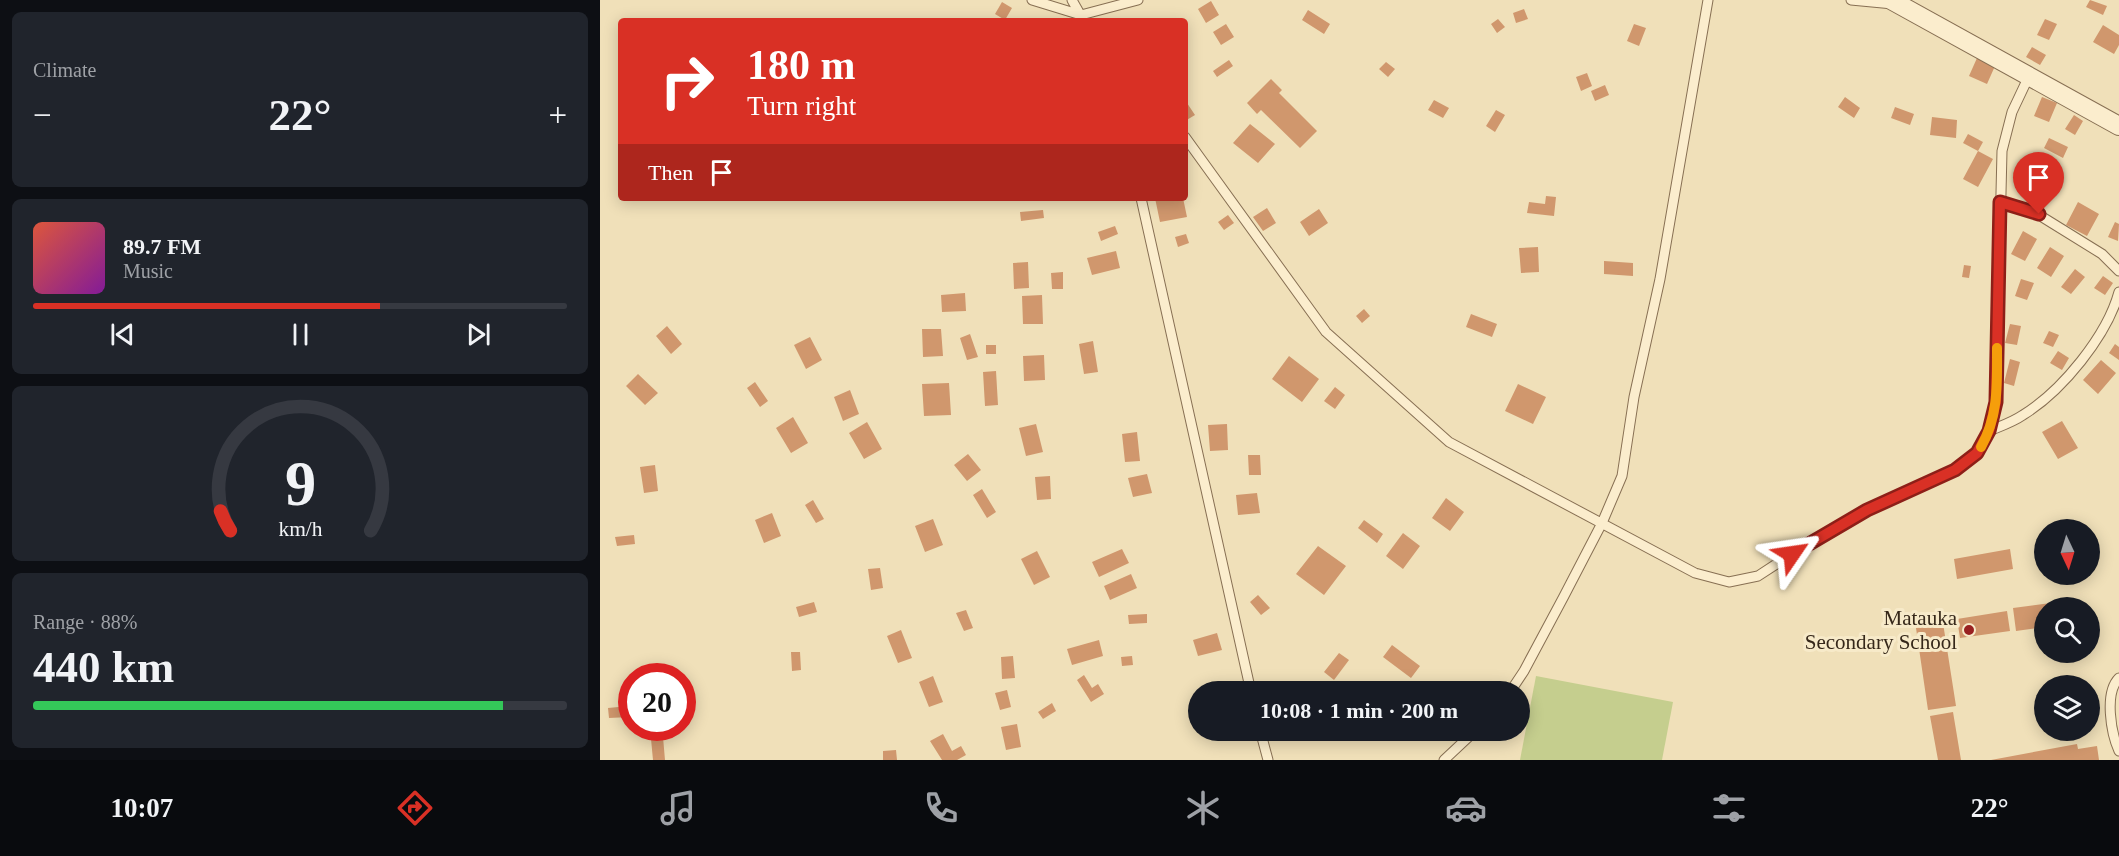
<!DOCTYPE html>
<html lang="en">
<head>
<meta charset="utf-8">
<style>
  body { margin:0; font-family:"Times New Roman",serif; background:#20242c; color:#f1f3f6; height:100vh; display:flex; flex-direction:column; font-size:22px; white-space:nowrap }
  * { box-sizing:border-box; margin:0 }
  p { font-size:20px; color:#9ea1a6 }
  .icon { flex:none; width:33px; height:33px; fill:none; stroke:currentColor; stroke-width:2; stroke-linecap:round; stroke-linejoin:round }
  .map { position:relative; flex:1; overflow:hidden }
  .panel { display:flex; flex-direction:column; gap:12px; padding:12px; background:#0d0f14; width:600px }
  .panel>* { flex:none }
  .top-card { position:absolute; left:18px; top:18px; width:570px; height:183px; border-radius:6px; box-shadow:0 3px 15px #0003; background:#d93025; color:#fff; overflow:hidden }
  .needle { width:39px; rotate:176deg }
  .tools { position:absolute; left:1434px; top:519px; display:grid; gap:12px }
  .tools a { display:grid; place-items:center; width:66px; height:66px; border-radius:50%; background:#171b24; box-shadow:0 3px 15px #0003; font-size:30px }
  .speed { position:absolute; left:18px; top:663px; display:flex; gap:12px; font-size:30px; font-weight:700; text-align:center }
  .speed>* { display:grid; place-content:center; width:78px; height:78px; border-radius:50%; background:#171b24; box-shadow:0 3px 15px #0003; line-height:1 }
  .speed .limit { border:9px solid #d22; background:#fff; color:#111 }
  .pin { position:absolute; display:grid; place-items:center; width:51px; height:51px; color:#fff; margin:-62px -26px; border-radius:50% 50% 50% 0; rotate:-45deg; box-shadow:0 0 6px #0007 }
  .pin .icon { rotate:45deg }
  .me { position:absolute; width:66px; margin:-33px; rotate:58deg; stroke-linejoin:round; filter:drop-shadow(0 0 4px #0008) }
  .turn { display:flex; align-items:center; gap:21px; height:126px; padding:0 30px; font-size:27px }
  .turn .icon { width:78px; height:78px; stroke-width:2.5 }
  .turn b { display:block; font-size:42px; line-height:51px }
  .then { display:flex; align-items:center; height:57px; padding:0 30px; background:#0003; gap:12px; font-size:22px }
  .big { font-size:45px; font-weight:800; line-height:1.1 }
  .panel .widget { flex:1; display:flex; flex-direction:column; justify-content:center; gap:9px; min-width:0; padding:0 21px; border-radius:9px; background:#20242c }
  .panel .dial { align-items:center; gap:0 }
  .dial svg { height:156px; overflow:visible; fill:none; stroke:#363941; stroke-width:7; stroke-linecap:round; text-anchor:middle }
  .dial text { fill:#f1f3f6; stroke:none }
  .song { display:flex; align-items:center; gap:18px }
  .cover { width:72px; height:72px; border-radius:9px; background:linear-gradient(135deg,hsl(10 70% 55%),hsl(290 70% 35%)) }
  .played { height:6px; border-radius:3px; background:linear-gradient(90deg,#d93025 65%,#363941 65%) }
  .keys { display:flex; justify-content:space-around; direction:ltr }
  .heat { display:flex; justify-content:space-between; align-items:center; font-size:33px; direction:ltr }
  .charge { height:9px; border-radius:4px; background:linear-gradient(90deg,#34c759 88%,#363941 0) }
  .trip { position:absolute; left:588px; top:681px; width:342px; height:60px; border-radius:30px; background:#171b24; box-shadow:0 3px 15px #0003; font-weight:800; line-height:60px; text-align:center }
  .tabs { display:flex; height:96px; justify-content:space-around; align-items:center; background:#090b0e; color:#9ea1a6 }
  .tabs .icon { width:42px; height:42px }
  .tabs .selected { color:#d93025 }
  .tabs b { font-size:27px; color:#f1f3f6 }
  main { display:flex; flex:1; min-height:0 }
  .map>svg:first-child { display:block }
  .green { fill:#c5ce8e }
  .building { fill:#d0976d }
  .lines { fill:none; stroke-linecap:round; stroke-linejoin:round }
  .lane-casing { stroke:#876f53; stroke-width:11 }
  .street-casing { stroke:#876f53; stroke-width:20 }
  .lane { stroke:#fbedcd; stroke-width:9 }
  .street { stroke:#fbedcd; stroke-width:18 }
  .route-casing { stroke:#8d1f18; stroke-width:15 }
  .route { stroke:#d93025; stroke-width:10 }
  .slow { stroke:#f59e0b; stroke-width:10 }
  .poi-dot { fill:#992121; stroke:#f7eac9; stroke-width:2 }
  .labels { text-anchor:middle; stroke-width:6; stroke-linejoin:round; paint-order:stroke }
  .poi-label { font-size:21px; fill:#352719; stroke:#f7eac9; text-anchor:end }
</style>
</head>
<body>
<main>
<section class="panel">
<div class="widget"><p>Climate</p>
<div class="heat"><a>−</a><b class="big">22°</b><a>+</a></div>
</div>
<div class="widget">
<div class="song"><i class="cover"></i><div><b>89.7 FM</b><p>Music</p></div></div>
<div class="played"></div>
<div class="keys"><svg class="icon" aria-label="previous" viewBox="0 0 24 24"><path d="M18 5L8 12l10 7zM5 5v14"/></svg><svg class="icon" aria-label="pause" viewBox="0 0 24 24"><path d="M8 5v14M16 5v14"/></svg><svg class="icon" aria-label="next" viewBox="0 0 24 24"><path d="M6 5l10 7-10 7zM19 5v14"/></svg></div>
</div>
<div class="widget dial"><svg viewBox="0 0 100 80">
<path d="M14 69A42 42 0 1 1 86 69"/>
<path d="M14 69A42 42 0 0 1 9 59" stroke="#d93025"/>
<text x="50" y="56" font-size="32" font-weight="700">9</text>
<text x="50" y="72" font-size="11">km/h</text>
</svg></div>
<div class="widget"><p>Range · 88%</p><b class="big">440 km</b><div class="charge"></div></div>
</section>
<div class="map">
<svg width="1519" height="760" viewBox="0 0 1519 760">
  <rect width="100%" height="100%" fill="#f0e0b9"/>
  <path class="green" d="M 936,676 L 1073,702 L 1062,760 L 920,760 Z"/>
  <path class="building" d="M 1490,0 L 1507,6 L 1503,15 L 1486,7 Z
    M 611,1 L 619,15 L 606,23 L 598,9 Z
    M 402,2 L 412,8 L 405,20 L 395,14 Z
    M 924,9 L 928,19 L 916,23 L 913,13 Z
    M 708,10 L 730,24 L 724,34 L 702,20 Z
    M 898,19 L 905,27 L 897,33 L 891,24 Z
    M 1445,19 L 1457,24 L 1449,40 L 1437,35 Z
    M 626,24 L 634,37 L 621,45 L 613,32 Z
    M 1034,24 L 1046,28 L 1039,46 L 1027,41 Z
    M 1503,25 L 1519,35 L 1519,45 L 1514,54 L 1493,42 Z
    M 1432,47 L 1446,55 L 1440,65 L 1426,57 Z
    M 1377,58 L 1395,66 L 1387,84 L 1369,76 Z
    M 629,60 L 633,66 L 617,77 L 613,71 Z
    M 786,62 L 795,69 L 788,77 L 779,69 Z
    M 987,73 L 992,86 L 981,91 L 976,77 Z
    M 671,79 L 682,90 L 679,93 L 717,131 L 700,148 L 661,110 L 657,114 L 647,103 Z
    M 1005,85 L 1009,95 L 995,101 L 991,91 Z
    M 1245,97 L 1260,108 L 1254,118 L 1238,107 Z
    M 1442,97 L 1457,103 L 1449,122 L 1434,116 Z
    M 585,100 L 595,115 L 585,121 Z
    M 834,100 L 849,108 L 843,118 L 828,110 Z
    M 1295,107 L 1314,114 L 1310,125 L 1291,118 Z
    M 896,110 L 905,115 L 895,132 L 886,126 Z
    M 1474,115 L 1483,121 L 1475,135 L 1465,129 Z
    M 1332,117 L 1357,120 L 1356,138 L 1330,135 Z
    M 650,124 L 675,144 L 658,163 L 633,143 Z
    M 1368,134 L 1383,142 L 1378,151 L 1363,143 Z
    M 1449,138 L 1468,147 L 1463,158 L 1444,148 Z
    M 1378,151 L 1393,159 L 1378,187 L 1363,179 Z
    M 1434,185 L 1439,196 L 1427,202 L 1422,191 Z
    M 946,196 L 956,197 L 954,216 L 927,213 L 929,202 L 945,204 Z
    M 555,198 L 583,198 L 587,217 L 560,222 Z
    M 1478,202 L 1499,214 L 1487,236 L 1466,225 Z
    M 667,208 L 676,223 L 663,231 L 653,217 Z
    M 719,209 L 728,223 L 709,236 L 700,222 Z
    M 443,210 L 444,218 L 421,221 L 420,212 Z
    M 628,215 L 634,223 L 624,230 L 618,222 Z
    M 1515,222 L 1519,224 L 1518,241 L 1508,237 Z
    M 515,226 L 518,234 L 501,241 L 498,232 Z
    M 1423,231 L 1437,239 L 1425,261 L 1411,254 Z
    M 586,234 L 589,243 L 578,247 L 575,237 Z
    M 938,247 L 939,272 L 921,273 L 919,248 Z
    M 1450,247 L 1464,256 L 1451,277 L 1437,268 Z
    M 516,251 L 520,268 L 492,275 L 487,258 Z
    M 1004,261 L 1033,263 L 1033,276 L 1004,274 Z
    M 428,262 L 429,288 L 414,289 L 413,263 Z
    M 1364,265 L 1371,266 L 1369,278 L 1362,277 Z
    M 1475,269 L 1485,277 L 1471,294 L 1461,287 Z
    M 463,272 L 463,289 L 452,289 L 451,273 Z
    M 1503,276 L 1513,283 L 1505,295 L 1494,288 Z
    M 1421,279 L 1434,283 L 1427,300 L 1415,296 Z
    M 365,293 L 366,311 L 342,312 L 341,295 Z
    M 442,295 L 443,324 L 423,324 L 422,296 Z
    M 764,309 L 770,316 L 762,323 L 756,316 Z
    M 871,314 L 897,324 L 892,337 L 866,327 Z
    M 1410,324 L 1421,326 L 1417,345 L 1405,343 Z
    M 67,326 L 82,344 L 71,354 L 56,336 Z
    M 322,329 L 341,329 L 343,356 L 323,357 Z
    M 1449,331 L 1459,335 L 1453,347 L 1443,343 Z
    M 370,334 L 378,357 L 367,360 L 360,338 Z
    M 210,337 L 222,360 L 206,369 L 194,345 Z
    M 493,341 L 498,372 L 484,374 L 479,344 Z
    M 1515,344 L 1519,347 L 1519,360 L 1509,353 Z
    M 386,345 L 396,345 L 396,354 L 386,354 Z
    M 1458,351 L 1469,358 L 1462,370 L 1450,363 Z
    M 444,355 L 445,380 L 424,381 L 423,356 Z
    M 689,356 L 719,379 L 702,402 L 672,379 Z
    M 1410,359 L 1420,362 L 1414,386 L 1404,383 Z
    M 1501,360 L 1516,373 L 1498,394 L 1483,380 Z
    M 396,371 L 398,405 L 385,406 L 383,372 Z
    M 38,374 L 58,393 L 45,405 L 26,386 Z
    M 155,382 L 168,401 L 160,407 L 147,388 Z
    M 349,383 L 351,415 L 324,416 L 322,384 Z
    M 918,384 L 946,397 L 933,424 L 905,411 Z
    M 735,387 L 745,395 L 735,409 L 724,401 Z
    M 250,390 L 259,414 L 243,421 L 234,397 Z
    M 193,417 L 208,443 L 191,453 L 176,428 Z
    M 1462,421 L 1478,448 L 1458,459 L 1442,432 Z
    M 267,422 L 282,449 L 264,459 L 249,433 Z
    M 436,424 L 443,452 L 426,456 L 419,428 Z
    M 627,424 L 628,450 L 610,451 L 608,425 Z
    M 537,432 L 540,461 L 525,462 L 522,434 Z
    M 368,454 L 381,470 L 367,481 L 354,465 Z
    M 648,455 L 660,455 L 661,475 L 649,475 Z
    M 55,465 L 58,491 L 44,493 L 40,467 Z
    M 547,474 L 552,493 L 533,497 L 528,478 Z
    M 450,476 L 451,499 L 437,500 L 435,477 Z
    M 382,489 L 396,512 L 387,518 L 373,495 Z
    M 657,493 L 660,513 L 638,515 L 636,495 Z
    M 846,498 L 864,512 L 850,531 L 832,518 Z
    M 213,500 L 224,519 L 216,523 L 205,505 Z
    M 172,513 L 181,536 L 164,543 L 155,520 Z
    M 333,519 L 343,545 L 325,552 L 315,526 Z
    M 764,520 L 783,534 L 777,543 L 758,528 Z
    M 803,533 L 820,546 L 803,569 L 786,556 Z
    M 34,535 L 35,544 L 17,546 L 15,537 Z
    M 718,546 L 746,566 L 724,595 L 696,574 Z
    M 522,549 L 529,563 L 499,577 L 492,562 Z
    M 1410,549 L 1413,569 L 1357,579 L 1354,559 Z
    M 437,551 L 450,577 L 434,585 L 421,559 Z
    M 280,568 L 283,588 L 271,590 L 268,569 Z
    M 531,574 L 537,588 L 510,600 L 504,586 Z
    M 658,595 L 670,608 L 661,615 L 650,602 Z
    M 1473,600 L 1474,608 L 1444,608 L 1444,627 L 1416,631 L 1413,608 Z
    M 214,602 L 217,612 L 199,617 L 196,607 Z
    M 366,610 L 373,628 L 364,631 L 356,613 Z
    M 1407,611 L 1410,631 L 1360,638 L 1357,619 Z
    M 547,614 L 547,623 L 529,624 L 528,615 Z
    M 1343,623 L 1356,706 L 1328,710 L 1316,628 Z
    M 301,630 L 312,658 L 298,663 L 287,636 Z
    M 617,633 L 622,650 L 598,656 L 593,640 Z
    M 499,640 L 503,656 L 472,665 L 467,649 Z
    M 792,645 L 820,666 L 811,678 L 783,657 Z
    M 191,652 L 200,652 L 201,670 L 192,671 Z
    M 739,653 L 749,660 L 734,680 L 724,672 Z
    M 413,656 L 415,678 L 402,679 L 401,657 Z
    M 532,656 L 533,665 L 522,666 L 521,657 Z
    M 63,668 L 65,676 L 48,676 L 48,670 Z
    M 484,675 L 492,688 L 498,684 L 504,694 L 491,702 L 477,680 Z
    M 333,676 L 343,702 L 329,707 L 319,682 Z
    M 407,690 L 411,707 L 400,710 L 395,693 Z
    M 452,703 L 456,711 L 443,719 L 438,712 Z
    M 29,706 L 30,717 L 9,718 L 8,708 Z
    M 1353,712 L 1361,760 L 1338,760 L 1330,716 Z
    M 417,724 L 421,747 L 406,750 L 401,727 Z
    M 343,734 L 352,751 L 361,746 L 366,755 L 357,760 L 342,760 L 330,741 Z
    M 63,737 L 65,760 L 53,760 L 51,739 Z
    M 1477,744 L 1478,749 L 1497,746 L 1499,760 L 1391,760 Z
    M 296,750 L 297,760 L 283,760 L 283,751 Z"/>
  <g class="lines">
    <defs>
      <path id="lane" d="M 432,0 L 481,15 L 538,0
        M 472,0 L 481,16
        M 1251,0 L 1293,4
        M 585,137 L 726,332 L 849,442 L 1095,573 L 1129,582 L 1158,576 L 1210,542 L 1267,510 L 1355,470 L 1377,453 L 1389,431 L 1396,403 L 1402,151 L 1412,112 L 1429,76
        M 541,198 L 651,692
        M 1400,202 L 1439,215 L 1502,254 L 1519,271
        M 1389,431 C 1401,426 1413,422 1423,415 C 1462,391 1507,336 1519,292
        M 1519,678 C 1504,693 1511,733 1519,751
        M 910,692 L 924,671 L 963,598 L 1002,523 L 1022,476 L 1034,397 L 1060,279 L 1108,0
        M 660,730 L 668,760
        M 844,760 L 876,730"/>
      <path id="street" d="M 1291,0 L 1519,126"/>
    </defs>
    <use href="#lane" class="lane-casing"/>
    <use href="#street" class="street-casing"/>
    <use href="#lane" class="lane"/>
    <use href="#street" class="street"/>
  </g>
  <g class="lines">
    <defs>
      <path id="route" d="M 1192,554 L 1267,510 L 1355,470 L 1377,453 L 1389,431 L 1396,402 L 1400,202 L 1439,214"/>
    </defs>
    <use href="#route" class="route-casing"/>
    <use href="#route" class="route"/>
    <path class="slow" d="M 1381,447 C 1399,415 1397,383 1397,348"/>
  </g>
  <circle class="poi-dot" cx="1369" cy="630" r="6"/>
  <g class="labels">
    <g class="poi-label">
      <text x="1357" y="625">Matauka<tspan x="1357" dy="24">Secondary School</tspan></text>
    </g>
  </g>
</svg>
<div class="tools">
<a><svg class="needle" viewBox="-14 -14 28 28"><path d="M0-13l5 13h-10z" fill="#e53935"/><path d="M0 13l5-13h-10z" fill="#9ea1a6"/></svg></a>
<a><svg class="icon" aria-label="search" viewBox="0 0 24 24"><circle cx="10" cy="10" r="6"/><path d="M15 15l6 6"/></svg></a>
<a><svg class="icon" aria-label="layers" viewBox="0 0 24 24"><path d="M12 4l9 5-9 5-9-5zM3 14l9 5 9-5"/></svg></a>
</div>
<div class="speed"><div class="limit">20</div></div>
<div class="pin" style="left:1439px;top:214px;background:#d93025"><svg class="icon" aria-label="arrive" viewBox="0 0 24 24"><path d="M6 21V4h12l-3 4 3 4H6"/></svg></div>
<svg class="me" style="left:1192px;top:554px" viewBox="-20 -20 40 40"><path d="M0-17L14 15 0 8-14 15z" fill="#d93025" stroke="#fff" stroke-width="4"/></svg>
<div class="trip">10:08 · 1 min · 200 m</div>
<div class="top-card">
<div class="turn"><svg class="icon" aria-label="right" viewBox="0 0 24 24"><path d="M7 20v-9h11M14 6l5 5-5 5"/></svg><div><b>180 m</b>Turn right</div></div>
<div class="then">Then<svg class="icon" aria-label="arrive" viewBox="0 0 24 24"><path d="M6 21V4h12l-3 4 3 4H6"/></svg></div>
</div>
</div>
</main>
<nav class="tabs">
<b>10:07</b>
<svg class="icon selected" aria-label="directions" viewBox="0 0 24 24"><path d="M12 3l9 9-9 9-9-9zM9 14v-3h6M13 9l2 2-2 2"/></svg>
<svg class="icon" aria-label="music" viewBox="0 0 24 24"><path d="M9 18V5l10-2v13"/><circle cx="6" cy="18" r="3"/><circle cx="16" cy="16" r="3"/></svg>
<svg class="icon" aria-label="phone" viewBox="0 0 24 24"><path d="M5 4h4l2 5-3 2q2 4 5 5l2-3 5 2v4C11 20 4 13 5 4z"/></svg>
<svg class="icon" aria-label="climate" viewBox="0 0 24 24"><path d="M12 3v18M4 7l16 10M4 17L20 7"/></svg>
<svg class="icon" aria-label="car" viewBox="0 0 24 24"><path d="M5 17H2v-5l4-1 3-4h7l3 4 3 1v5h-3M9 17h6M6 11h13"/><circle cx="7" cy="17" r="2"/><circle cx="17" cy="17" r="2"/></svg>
<svg class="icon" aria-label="filters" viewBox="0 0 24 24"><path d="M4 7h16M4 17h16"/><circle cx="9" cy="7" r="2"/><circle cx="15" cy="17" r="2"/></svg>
<b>22°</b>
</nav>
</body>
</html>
